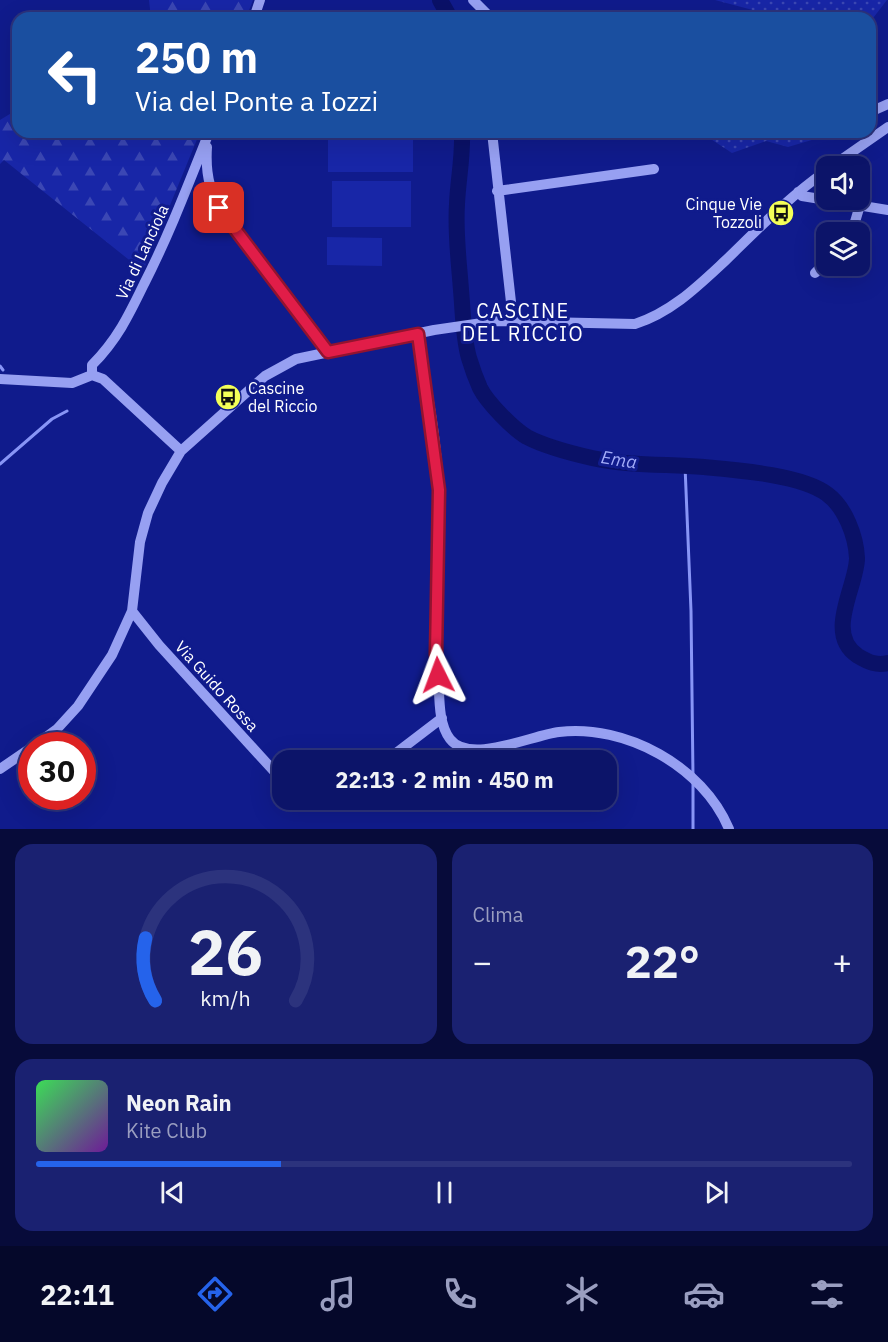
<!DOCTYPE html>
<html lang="it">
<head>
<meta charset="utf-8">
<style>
  body { margin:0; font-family:"IBM Plex Sans",sans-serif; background:#1a2171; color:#f1f3f6; height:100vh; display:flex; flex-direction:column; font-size:22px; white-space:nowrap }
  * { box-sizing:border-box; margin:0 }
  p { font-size:20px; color:#9a9ec0 }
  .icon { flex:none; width:33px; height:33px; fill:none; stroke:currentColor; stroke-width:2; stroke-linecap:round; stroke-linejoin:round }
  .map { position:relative; height:829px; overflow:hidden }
  .side { display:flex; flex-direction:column; gap:15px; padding:15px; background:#070b3a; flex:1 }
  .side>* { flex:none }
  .banner { position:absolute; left:12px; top:12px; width:864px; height:126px; border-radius:18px; box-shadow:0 6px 24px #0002,0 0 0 2px #2c337d; background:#1a4fa0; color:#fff; overflow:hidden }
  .tools { position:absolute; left:816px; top:156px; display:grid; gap:12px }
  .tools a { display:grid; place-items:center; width:54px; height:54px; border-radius:12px; background:#0c1469; box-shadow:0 6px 24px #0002,0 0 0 2px #2c337d; font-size:30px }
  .speed { position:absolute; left:18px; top:732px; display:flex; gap:12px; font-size:30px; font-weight:700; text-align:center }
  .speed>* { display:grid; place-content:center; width:78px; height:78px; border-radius:50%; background:#0c1469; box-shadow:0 6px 24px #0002,0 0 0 2px #2c337d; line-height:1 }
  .speed .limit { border:9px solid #d22; background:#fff; color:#111 }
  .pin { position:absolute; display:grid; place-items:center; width:51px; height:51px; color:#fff; margin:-26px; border-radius:12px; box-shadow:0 3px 9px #0006 }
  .me { position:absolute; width:66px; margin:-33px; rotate:357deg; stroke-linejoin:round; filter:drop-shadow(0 0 4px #0008) }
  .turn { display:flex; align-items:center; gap:21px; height:126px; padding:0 24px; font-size:27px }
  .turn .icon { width:78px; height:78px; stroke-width:2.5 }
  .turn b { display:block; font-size:42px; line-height:51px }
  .big { font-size:45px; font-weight:700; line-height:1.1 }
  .side .tile { flex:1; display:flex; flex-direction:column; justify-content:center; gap:9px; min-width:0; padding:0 21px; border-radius:18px; background:#1a2171 }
  .side .dial { align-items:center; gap:0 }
  .dial svg { height:156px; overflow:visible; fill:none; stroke:#2c337d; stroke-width:7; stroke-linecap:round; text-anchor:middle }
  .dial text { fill:#f1f3f6; stroke:none }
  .song { display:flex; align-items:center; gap:18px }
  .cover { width:72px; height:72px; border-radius:9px; background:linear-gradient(135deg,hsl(130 70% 55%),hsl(280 70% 35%)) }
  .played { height:6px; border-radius:3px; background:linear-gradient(90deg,#2563eb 30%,#2c337d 30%) }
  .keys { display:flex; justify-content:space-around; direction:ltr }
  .heat { display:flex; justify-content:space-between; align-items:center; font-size:33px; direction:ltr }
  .side .tiles { flex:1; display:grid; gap:15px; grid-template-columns:1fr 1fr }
  .tile:last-child { grid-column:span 2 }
  .trip { position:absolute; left:272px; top:750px; width:345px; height:60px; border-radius:18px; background:#0c1469; box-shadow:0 6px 24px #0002,0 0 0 2px #2c337d; font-weight:700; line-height:60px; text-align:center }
  .menu { display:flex; height:96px; justify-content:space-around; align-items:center; background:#05082a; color:#9a9ec0 }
  .menu .icon { width:42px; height:42px }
  .menu .on { color:#2563eb }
  .menu b { font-size:27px; color:#f1f3f6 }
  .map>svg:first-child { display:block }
  .grass { fill:url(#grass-dots) }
  .forest { fill:url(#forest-firs) }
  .park { fill:#1826a7 }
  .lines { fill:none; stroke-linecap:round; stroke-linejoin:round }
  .stream { stroke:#8895f6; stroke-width:3 }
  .river { stroke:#0a1168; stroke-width:16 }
  .minor { stroke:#97a0f2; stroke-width:10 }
  .route-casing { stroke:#92132f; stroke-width:15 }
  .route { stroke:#e11d48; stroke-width:10 }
  .labels { text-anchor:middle; stroke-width:6; stroke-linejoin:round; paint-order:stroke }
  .poi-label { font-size:16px; fill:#fff; stroke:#101b8c; text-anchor:end }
  .street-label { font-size:16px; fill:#fff; stroke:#101b8c }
  .water-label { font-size:18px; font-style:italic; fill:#a3acf9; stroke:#101b8c }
  .quarter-label { font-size:20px; letter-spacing:1.5px; fill:#fff; stroke:#101b8c }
</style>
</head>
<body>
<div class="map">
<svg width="888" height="829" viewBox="0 0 888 829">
  <defs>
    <pattern id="grass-dots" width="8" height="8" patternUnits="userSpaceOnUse" patternTransform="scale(1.5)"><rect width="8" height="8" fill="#1826a7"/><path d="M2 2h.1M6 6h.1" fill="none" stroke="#3b47b4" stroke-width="1.8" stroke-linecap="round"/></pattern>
    <pattern id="forest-firs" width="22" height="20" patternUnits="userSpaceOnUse" patternTransform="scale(1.5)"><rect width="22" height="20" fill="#1826a7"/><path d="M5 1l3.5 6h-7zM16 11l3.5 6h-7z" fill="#3b47b4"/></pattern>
  </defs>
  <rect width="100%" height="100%" fill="#101b8c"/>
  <path class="grass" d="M 715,0 L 887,0 L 870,22 L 870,18 L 783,18 Z
    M 700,132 L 839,132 L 788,147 L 766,141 L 732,153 Z"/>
  <path class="forest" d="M 149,0 L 253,0 L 246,18 L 151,18 Z
    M 18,109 L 18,132 L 200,132 L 143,271 L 4,160 L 0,164 L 0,120 Z"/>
  <path class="park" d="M 328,132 L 413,132 L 413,172 L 328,172 Z
    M 332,181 L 411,181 L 411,227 L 332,227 Z
    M 327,237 L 382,238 L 382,266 L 327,265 Z"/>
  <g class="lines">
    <path class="stream" d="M 0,366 L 3,370
      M 0,464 L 52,419 L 67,411
      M 685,466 L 691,611 L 693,776
      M 693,783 L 693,829"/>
    <path class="river" d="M 440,0 L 450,18
      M 462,132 C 463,157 458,180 457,204 C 455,233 459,262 461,290 C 463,312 463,337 469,358 C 472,368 476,379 480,388 C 487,402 513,429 527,437 C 546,447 570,453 592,458 C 629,466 666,464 704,467 C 737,470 802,475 827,494 C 845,507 856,536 857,558 C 857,586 824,634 858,656 C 868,662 877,666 888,663"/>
    <path class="minor" d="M 473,0 L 491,18
      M 254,18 L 260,0
      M 870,112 L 888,104
      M 492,132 L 513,320
      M 777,132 L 801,132
      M 207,147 C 205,177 211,195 226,220 L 328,352
      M 832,166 L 888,127
      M 497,191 L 654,169
      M 798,192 L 802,196 L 888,210
      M 852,232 L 860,205
      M 815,273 L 826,262
      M 418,334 C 426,386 437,439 439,491 C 441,552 433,613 438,673 C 440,693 437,722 450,739 C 470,765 532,735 559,732 C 625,724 703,766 729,829
      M 92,375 L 92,365 C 117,340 129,315 144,284 C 169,235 188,185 208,135
      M 0,379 L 72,383 L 92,375 L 103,379 L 181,451
      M 132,611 L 159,645 L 282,780
      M 34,746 L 57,729 L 78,706 L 112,655 L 132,611 L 140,542 L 148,513 L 162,483 L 181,451 L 265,376 L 296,359 L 434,330 L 496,321 L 635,324 C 672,312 698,286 726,260 C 758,229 790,196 826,171
      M 387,760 L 442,718
      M 0,769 L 32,747
      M 302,800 C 313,807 324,805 336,800"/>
  </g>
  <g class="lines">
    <defs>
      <path id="route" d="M 219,208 L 328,352 L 418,334 L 439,490 L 436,654 L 438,675"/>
    </defs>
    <use href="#route" class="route-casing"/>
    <use href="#route" class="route"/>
  </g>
  <defs>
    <symbol id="bus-disc" viewBox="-11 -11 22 22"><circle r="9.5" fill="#f4ff58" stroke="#101b8c"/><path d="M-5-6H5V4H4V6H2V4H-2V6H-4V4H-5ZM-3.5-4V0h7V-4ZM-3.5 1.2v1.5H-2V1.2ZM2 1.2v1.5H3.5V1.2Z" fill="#111"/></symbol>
  </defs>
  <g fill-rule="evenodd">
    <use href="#bus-disc" x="766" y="198" width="30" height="30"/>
    <use href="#bus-disc" x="213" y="382" width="30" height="30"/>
  </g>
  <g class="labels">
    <g class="poi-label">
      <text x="762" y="210">Cinque Vie<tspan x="762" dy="18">Tozzoli</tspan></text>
      <text x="248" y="394" text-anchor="start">Cascine<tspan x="248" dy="18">del Riccio</tspan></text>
    </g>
    <g class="street-label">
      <text transform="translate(142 252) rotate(-65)" y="6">Via di Lanciola</text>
      <text transform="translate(217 686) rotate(48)" y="6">Via Guido Rossa</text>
    </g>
    <g class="water-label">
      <text transform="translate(619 460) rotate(9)" y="6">Ema</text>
    </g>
    <g class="quarter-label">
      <text x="523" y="318">CASCINE<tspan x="523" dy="23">DEL RICCIO</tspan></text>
    </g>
  </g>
</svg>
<div class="tools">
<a><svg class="icon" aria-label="sound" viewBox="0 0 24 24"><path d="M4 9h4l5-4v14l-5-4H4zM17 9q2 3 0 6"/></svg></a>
<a><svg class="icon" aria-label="layers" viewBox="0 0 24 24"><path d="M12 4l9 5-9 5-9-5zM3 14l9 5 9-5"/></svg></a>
</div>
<div class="speed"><div class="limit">30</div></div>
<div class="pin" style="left:219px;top:208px;background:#d93025"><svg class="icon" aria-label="arrive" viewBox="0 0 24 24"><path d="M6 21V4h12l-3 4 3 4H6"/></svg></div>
<svg class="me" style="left:438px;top:675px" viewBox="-20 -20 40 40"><path d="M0-17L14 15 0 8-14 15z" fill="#e11d48" stroke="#fff" stroke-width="4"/></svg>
<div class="trip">22:13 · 2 min · 450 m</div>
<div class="banner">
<div class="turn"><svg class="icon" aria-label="left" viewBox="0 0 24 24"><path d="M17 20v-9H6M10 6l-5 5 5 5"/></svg><div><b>250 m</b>Via del Ponte a Iozzi</div></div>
</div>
</div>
<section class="side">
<div class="tiles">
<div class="tile dial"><svg viewBox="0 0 100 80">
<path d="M14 69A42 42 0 1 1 86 69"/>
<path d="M14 69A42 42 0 0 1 9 37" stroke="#2563eb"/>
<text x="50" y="56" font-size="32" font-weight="700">26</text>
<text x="50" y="72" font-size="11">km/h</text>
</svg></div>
<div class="tile"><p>Clima</p>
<div class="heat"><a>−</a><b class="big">22°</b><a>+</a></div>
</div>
<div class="tile">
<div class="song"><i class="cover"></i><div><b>Neon Rain</b><p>Kite Club</p></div></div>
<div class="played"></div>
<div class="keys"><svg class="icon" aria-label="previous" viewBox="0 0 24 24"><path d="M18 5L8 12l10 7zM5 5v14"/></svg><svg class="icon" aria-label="pause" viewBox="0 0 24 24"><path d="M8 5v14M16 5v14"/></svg><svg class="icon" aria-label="next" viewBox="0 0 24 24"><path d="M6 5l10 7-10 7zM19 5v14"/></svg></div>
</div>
</div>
</section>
<nav class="menu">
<b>22:11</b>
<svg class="icon on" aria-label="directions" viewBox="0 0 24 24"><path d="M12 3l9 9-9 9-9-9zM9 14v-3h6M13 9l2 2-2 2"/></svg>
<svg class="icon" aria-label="music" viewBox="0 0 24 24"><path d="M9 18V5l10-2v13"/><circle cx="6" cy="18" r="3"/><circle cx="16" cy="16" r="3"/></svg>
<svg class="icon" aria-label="phone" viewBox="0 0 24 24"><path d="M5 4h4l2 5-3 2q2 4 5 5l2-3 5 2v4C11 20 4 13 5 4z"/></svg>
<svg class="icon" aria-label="climate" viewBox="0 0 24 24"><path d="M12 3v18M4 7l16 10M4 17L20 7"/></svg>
<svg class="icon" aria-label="car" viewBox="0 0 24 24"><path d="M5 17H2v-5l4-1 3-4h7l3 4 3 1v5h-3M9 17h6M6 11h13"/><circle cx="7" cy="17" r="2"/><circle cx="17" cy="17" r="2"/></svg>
<svg class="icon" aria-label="filters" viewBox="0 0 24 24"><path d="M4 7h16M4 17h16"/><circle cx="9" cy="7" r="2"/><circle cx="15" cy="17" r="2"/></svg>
</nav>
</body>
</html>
